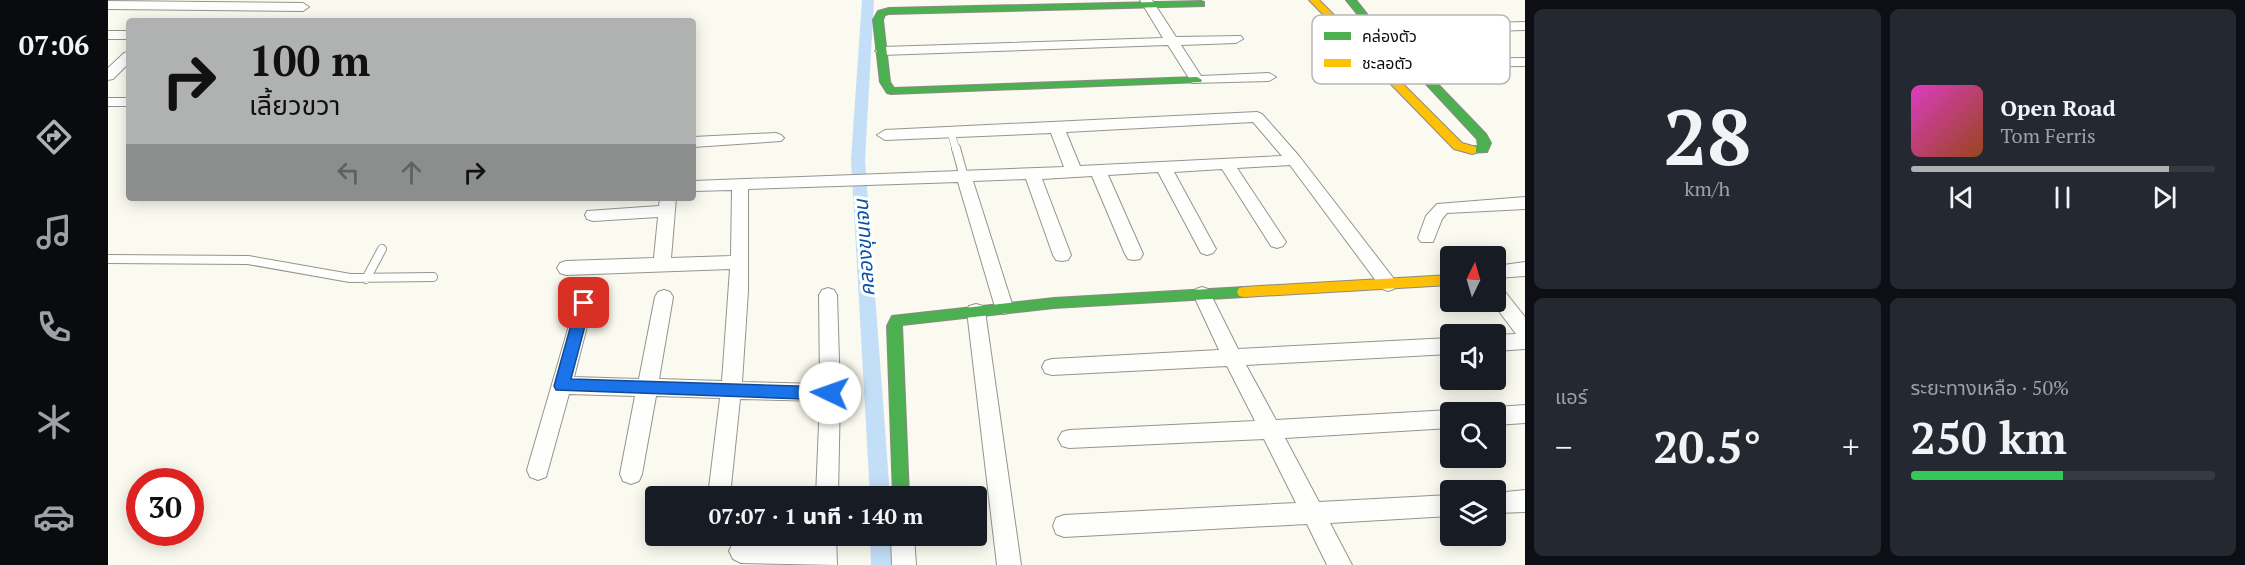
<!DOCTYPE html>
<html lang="th">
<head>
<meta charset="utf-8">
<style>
  body { margin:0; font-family:"PT Serif","Noto Sans Thai",serif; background:#242831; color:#f1f3f6; height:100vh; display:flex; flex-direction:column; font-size:22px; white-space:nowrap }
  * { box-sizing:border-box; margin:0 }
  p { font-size:20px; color:#9ea1a6 }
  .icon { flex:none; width:33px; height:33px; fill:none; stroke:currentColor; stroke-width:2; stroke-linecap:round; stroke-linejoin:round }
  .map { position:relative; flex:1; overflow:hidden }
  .panel { display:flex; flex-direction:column; gap:9px; padding:9px; background:#0d0f14; width:720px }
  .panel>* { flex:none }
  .top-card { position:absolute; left:18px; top:18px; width:570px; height:183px; border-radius:6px; box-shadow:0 3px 15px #0003; background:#b0b1b1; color:#111; overflow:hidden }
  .needle { width:39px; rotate:5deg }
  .fabs { position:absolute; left:1332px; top:246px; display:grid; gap:12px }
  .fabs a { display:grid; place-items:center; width:66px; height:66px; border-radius:6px; background:#171b24; box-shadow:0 3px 15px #0003; font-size:30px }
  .speed { position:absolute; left:18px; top:468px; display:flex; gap:12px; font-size:30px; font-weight:700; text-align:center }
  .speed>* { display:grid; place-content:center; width:78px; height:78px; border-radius:50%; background:#171b24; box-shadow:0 3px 15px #0003; line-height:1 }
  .speed .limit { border:9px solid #d22; background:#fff; color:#111 }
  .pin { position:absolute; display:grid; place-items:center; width:51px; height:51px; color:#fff; margin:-26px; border-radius:12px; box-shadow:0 3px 9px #0006 }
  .me { position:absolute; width:66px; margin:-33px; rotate:273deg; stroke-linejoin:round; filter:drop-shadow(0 0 4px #0008) }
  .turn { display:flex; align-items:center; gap:21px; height:126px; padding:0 24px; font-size:27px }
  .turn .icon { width:78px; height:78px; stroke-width:2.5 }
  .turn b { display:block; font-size:42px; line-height:51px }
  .lanes { display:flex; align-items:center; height:57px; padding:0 24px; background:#0003; justify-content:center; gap:30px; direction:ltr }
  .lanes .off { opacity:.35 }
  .big { font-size:45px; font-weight:800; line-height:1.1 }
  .panel .tile { flex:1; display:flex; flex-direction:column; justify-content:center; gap:9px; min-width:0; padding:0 21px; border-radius:9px; background:#242831 }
  .panel .dial { align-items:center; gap:0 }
  .dial b { font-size:78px; line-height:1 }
  .song { display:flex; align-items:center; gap:18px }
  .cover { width:72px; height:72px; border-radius:9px; background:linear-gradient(135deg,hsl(310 70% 55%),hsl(20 70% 35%)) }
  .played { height:6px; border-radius:3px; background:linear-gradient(90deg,#b0b1b1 85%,#363941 85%) }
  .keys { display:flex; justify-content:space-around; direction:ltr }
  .heat { display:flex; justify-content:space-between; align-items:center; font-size:33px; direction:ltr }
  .charge { height:9px; border-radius:4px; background:linear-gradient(90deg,#34c759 50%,#363941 0) }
  .panel .tiles { flex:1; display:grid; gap:9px; grid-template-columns:repeat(2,1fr) }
  .trip { position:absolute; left:537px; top:486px; width:342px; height:60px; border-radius:6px; background:#171b24; box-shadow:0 3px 15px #0003; font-weight:800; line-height:60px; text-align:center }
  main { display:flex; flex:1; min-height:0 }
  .tabs { display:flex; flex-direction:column; width:108px; justify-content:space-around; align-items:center; background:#090b0e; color:#9ea1a6 }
  .tabs .icon { width:42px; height:42px }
  .tabs .on { color:#b0b1b1 }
  .tabs b { font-size:27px; color:#f1f3f6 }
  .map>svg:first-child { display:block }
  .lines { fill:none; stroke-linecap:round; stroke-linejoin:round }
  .canal { fill:#c3dff8; fill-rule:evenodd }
  .lane-far1-casing { stroke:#94948f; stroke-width:8 }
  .lane-casing { stroke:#94948f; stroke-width:10 }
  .street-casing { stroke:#94948f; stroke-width:2 }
  .fast-casing { stroke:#8b8a86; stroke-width:2 }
  .slow-casing { stroke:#8b8a86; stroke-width:2 }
  .lane-far1 { stroke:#fefefd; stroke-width:7 }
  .lane { stroke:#fefefd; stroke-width:8 }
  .street { fill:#fefefd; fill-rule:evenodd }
  .fast { fill:#4caf50; fill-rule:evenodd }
  .slow { fill:#ffc107; fill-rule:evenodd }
  .route { fill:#1a73e8; stroke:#114b97; stroke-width:1.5 }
  .labels { text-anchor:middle; stroke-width:6; stroke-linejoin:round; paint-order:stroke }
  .water-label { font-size:20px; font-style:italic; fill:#0b51a9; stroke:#fff }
  .key { fill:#fff; stroke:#b6b6b6; stroke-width:1.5 }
  .key-label { font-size:16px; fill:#0d0d0d }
</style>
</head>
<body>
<main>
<nav class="tabs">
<b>07:06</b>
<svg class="icon on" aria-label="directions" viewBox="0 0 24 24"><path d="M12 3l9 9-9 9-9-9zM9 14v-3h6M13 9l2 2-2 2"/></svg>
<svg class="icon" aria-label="music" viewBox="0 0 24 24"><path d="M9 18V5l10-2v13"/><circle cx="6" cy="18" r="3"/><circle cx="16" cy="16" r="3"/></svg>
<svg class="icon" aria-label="phone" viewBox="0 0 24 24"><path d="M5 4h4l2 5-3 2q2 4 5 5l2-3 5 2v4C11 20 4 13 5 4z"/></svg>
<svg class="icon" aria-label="climate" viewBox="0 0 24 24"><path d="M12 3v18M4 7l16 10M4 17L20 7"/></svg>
<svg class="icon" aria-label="car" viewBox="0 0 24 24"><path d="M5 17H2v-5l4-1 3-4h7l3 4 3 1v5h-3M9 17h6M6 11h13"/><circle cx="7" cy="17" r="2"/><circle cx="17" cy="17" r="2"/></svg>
</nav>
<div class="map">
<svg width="1417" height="565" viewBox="0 0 1417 565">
  <rect width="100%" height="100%" fill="#fbfaf0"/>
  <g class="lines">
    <path class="canal" d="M 754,0 L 766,0 L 757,160 L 782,496 L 762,496 L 743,160 Z
      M 762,536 L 783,536 L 785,565 L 763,565 Z"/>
    <defs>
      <path id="lane-far1" d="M 843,132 L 848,150"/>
      <path id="lane" d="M 848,148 L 856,177
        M 0,259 L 140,260 L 242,278 L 325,277
        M 258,279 L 274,249"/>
      <path id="street" d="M 1032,0 L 1044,0 L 1068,37 L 1133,36 L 1135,39 L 1128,43 L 1073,45 L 1093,76 L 1161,73 L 1168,77 L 1161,81 L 1084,83 L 1060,45 L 774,55 L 767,51 L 774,47 L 1055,38 Z
        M 0,1 L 195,3 L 201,7 L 195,11 L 0,9 Z
        M 1417,22 L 1417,30 L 1267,34 L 1261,30 L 1267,26 Z
        M 0,31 L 21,31 L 21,39 L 0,39 Z
        M 21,52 L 21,63 L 5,79 L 0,80 L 0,68 L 16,53 Z
        M 1417,58 L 1417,66 L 1303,67 L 1296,63 L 1303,59 Z
        M 0,98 L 21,98 L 21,106 L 0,106 Z
        M 1149,112 L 1154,114 L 1191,156 L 1286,279 L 1289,284 L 1286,289 L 1280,291 L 1274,289 L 1182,165 L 1129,168 L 1178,242 L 1175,246 L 1169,248 L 1163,246 L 1114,169 L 1066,172 L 1108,249 L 1105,253 L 1099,255 L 1093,253 L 1050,172 L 1000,175 L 1035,254 L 1032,259 L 1026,260 L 1020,259 L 1017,254 L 984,176 L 934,179 L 963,255 L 960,260 L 954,261 L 948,260 L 945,255 L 918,179 L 865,181 L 905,307 L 903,312 L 896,314 L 889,312 L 887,307 L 850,182 L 640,189 L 640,291 L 634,382 L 712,384 L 711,295 L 714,290 L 720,288 L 726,290 L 729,295 L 732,393 L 730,496 L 708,496 L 712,401 L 632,399 L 622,496 L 600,496 L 612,398 L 548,396 L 534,474 L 531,481 L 523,484 L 515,481 L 512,474 L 527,396 L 461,394 L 438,477 L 430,480 L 422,477 L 419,470 L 469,298 L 476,296 L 483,298 L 485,303 L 466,377 L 531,379 L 547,297 L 550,292 L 556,290 L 562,292 L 565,297 L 551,379 L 614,381 L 622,269 L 458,275 L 452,273 L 449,268 L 452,263 L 458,261 L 546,258 L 550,217 L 485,221 L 479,219 L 477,215 L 479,211 L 551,206 L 552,198 L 568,198 L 563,258 L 623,256 L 624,190 L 585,191 L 585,181 L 956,167 L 943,133 L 777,140 L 769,135 L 777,130 ZM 1145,122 L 1174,156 L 972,166 L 958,132 Z
        M 668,133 L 673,135 L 676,138 L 673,141 L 585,147 L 585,137 Z
        M 1417,197 L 1417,209 L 1339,213 L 1334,219 L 1325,242 L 1313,242 L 1310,238 L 1318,216 L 1329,204 Z
        M 1417,262 L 1417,276 L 1388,278 L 1388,266 Z
        M 1388,286 L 1394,288 L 1417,317 L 1417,349 L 1388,351 L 1388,335 L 1408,334 L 1384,302 L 1388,302 Z
        M 1094,287 L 1100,289 L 1130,349 L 1342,338 L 1342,354 L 1138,365 L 1168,420 L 1342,410 L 1349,412 L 1342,412 L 1342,428 L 1177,438 L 1211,502 L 1342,495 L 1342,516 L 1222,523 L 1244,565 L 1219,565 L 1199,524 L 956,537 L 948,534 L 945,526 L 948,518 L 956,515 L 1188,503 L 1156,439 L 961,448 L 954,446 L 950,439 L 954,432 L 961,430 L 1147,421 L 1119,366 L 944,375 L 937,373 L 934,367 L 937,361 L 944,359 L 1111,350 L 1085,294 L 1088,289 Z
        M 868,304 L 875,306 L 877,311 L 913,565 L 889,565 L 859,311 L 861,306 Z
        M 1417,405 L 1417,423 L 1388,425 L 1388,412 L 1379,412 L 1388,407 Z
        M 1417,490 L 1417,512 L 1388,513 L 1388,493 Z
        M 705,536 L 728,536 L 729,565 L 633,563 L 625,559 L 621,551 L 625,543 L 633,539 L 705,540 Z
        M 783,536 L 806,536 L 808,565 L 784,565 Z"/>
      <path id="fast" d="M 1238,0 L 1248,0 L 1270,28 L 1324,78 L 1378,134 L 1383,143 L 1379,152 L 1360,153 L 1360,147 L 1370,146 L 1369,139 L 1316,82 L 1264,32 Z
        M 1093,1 L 1096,2 L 1096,6 L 781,14 L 777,15 L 775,20 L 782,82 L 786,88 L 1089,77 L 1094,80 L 1093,82 L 783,94 L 779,93 L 772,82 L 765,20 L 770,11 L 781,8 Z
        M 1136,287 L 1141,288 L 1143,292 L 1141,296 L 1136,297 L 946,308 L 794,325 L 801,496 L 785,496 L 779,326 L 784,316 L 946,298 Z"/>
      <path id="slow" d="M 1201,0 L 1211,0 L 1354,143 L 1368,147 L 1368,153 L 1364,154 L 1346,149 Z
        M 1342,275 L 1342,285 L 1136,297 L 1131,296 L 1129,292 L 1131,288 L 1136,287 Z"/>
    </defs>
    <use href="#lane-far1" class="lane-far1-casing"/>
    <use href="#lane" class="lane-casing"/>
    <use href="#street" class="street-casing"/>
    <use href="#fast" class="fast-casing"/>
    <use href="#slow" class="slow-casing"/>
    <use href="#lane-far1" class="lane-far1"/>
    <use href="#lane" class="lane"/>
    <use href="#street" class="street"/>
    <use href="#fast" class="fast"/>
    <use href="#slow" class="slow"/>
  </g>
  <path class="route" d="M 476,298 L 483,303 L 463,379 L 722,387 L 728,389 L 730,393 L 728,398 L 722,400 L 448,390 L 446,386 L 469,303 Z"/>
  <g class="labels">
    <g class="water-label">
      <text transform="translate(756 248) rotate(-94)" y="7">คลองขุนเจน</text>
    </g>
  </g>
  <rect x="1204" y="15" width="198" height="69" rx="9" class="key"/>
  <rect x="1216" y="32" width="27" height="8" fill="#4caf50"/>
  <rect x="1216" y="59" width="27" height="8" fill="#ffc107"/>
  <g class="key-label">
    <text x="1254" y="42">คล่องตัว</text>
    <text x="1254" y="69">ชะลอตัว</text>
  </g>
</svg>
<div class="fabs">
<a><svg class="needle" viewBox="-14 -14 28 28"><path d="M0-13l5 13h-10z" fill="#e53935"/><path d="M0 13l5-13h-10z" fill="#9ea1a6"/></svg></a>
<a><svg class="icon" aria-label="sound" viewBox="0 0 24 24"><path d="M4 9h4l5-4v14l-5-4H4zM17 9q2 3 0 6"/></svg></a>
<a><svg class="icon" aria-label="search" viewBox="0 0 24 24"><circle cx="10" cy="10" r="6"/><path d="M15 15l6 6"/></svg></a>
<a><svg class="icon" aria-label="layers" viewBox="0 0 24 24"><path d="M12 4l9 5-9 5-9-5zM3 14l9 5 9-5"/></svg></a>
</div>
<div class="speed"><div class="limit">30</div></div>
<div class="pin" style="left:476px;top:303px;background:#d93025"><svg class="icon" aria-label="arrive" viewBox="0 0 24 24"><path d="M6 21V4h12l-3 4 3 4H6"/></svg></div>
<svg class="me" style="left:722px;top:393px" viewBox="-20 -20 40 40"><circle r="19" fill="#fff"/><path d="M0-13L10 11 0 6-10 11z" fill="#1a73e8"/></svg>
<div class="trip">07:07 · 1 นาที · 140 m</div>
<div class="top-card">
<div class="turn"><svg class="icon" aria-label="right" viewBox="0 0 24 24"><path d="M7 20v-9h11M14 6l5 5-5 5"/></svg><div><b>100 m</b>เลี้ยวขวา</div></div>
<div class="lanes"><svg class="icon off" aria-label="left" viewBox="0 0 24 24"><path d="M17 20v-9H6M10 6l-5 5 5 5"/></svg><svg class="icon off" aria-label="ahead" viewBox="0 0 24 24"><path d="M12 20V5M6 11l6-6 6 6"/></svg><svg class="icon" aria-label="right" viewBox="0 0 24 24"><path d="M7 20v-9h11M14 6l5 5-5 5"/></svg></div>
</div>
</div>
<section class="panel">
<div class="tiles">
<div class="tile dial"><b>28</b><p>km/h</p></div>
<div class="tile">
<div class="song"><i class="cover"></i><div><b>Open Road</b><p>Tom Ferris</p></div></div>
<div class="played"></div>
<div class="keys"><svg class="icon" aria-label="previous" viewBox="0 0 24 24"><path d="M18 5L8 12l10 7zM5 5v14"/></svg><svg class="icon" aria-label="pause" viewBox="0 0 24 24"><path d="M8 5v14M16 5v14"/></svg><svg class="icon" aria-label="next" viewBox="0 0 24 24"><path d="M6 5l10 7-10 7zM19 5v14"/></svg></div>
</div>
<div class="tile"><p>แอร์</p>
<div class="heat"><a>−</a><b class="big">20.5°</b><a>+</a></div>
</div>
<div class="tile"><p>ระยะทางเหลือ · 50%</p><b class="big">250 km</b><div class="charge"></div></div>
</div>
</section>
</main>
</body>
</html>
